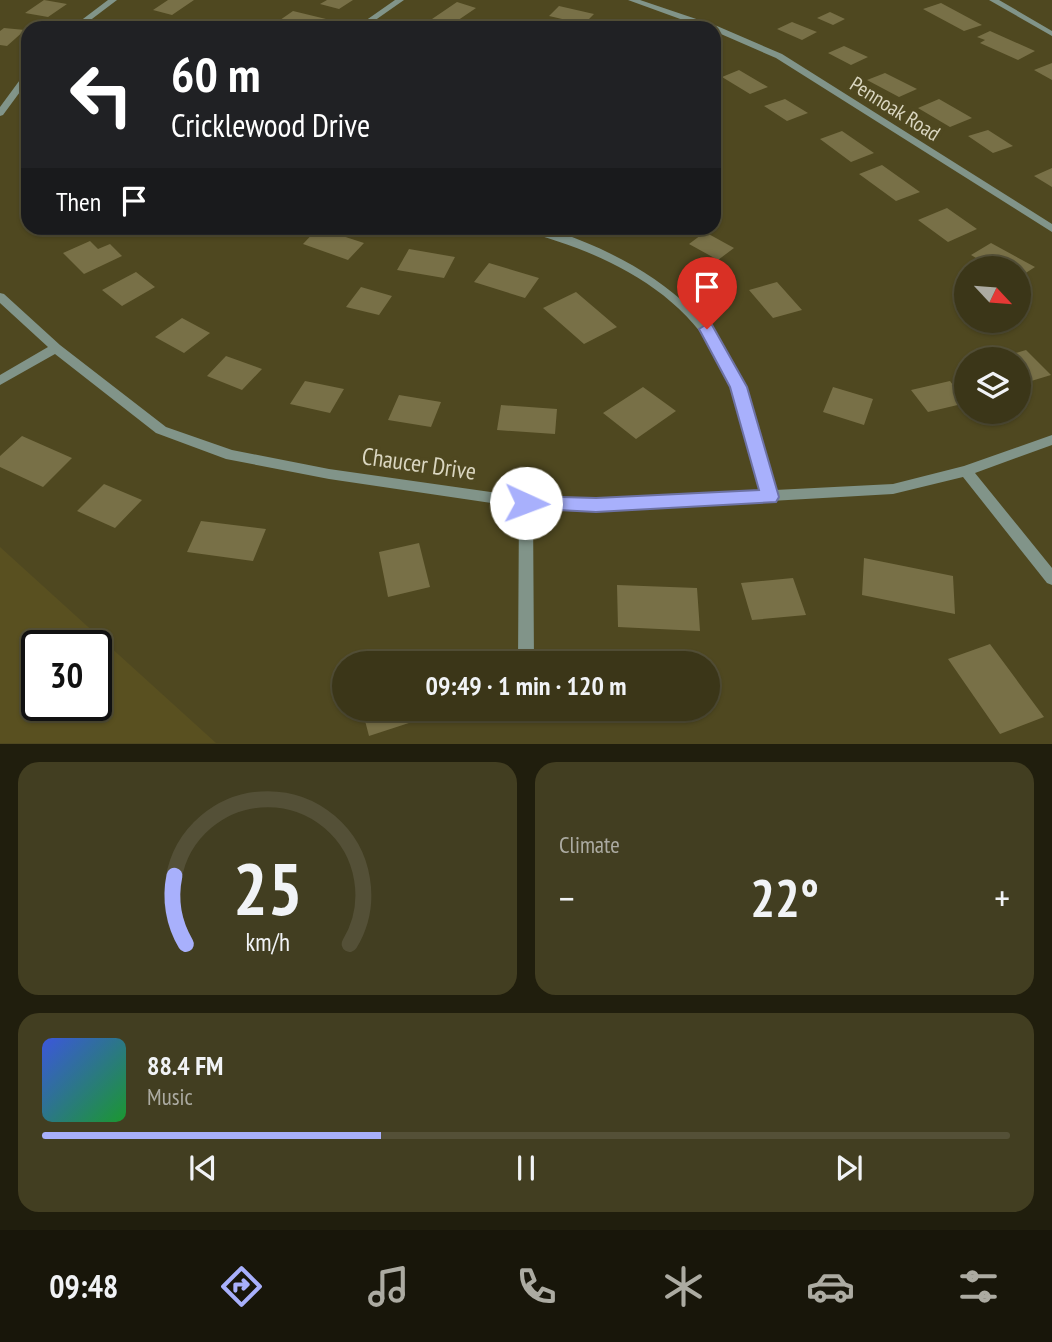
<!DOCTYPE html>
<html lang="en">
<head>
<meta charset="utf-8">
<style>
  body { margin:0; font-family:"PT Sans Narrow",sans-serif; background:#423e21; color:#f1f3f6; height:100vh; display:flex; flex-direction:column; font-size:26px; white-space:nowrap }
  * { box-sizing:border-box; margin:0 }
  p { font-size:23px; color:#acaba2 }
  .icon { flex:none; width:38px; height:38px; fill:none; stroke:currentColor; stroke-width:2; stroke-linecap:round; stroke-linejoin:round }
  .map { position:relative; height:744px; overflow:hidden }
  .panel { display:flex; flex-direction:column; gap:18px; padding:18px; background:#201e0d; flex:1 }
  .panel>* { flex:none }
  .hud { position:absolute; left:21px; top:21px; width:700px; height:214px; border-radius:21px; box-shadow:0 2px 5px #0004,0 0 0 2px #545037; background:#202124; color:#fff; overflow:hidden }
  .needle { width:46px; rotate:116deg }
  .controls { position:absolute; left:954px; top:256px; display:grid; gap:14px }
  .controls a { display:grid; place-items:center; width:77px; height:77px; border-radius:50%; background:#3b3618; box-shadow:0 2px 5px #0004,0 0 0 2px #545037; font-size:35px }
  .speed { position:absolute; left:21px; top:630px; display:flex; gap:14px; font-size:35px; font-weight:700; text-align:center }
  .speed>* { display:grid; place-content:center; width:91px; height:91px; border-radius:50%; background:#3b3618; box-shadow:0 2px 5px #0004,0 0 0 2px #545037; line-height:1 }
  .speed .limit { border:4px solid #111; border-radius:10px; background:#fff; color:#111 }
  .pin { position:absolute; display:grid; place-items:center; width:60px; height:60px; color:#fff; margin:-72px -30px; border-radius:50% 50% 50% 0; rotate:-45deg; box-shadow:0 0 7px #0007 }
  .pin .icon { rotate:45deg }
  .me { position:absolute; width:77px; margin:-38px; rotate:92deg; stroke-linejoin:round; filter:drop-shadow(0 0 5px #0008) }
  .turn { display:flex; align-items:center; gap:24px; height:147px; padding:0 35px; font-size:32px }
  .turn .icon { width:91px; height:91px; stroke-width:2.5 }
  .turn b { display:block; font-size:49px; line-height:60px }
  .then { display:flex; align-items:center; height:66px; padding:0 35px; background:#0003; gap:14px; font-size:26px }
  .big { font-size:52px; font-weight:700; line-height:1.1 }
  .panel .card { flex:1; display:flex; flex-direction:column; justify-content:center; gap:10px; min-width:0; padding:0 24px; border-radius:21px; background:#423e21 }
  .panel .dial { align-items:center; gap:0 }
  .dial svg { height:182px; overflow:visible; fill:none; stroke:#545037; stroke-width:7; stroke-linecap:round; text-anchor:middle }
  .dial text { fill:#f1f3f6; stroke:none }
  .song { display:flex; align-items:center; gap:21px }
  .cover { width:84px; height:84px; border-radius:10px; background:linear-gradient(135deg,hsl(230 70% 55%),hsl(130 70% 35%)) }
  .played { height:7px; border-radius:4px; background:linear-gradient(90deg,#a8b0fc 35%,#545037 35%) }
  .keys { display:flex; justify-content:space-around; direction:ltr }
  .heat { display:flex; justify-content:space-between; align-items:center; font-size:38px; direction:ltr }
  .panel .tiles { flex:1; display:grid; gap:18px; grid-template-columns:1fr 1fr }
  .card:last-child { grid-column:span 2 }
  .trip { position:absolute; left:332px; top:651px; width:388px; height:70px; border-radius:35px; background:#3b3618; box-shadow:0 2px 5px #0004,0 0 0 2px #545037; font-weight:700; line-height:70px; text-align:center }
  .menu { display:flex; height:112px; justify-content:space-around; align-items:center; background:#18160a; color:#acaba2 }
  .menu .icon { width:49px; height:49px }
  .menu .selected { color:#a8b0fc }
  .menu b { font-size:32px; color:#f1f3f6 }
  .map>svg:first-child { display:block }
  .built { fill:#595020; fill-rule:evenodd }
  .building { fill:#787047 }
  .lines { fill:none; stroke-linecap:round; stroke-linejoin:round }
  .minor { fill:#819489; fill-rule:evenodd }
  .route { fill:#a8b0fc; stroke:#6d72a4; stroke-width:2 }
  .labels { text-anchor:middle; stroke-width:7; stroke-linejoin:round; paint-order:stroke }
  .far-street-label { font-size:21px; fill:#dad6c0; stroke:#4f4820 }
  .street-label { font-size:24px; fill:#dad6c0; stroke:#4f4820 }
</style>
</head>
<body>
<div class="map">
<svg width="1052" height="744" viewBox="0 0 1052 744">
  <rect width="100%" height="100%" fill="#4f4820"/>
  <path class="built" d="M 0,547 L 216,743 L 0,743 ZM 37,646 L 96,646 L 96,705 L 37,705 Z"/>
  <path class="building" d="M 44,0 L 67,4 L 48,17 L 25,13 Z
    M 168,0 L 194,0 L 172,15 L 153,10 Z
    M 327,0 L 353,0 L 339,9 L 320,4 Z
    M 457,2 L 476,8 L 451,25 L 432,19 Z
    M 941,3 L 982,25 L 964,31 L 923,9 Z
    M 559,6 L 594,14 L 584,24 L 549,16 Z
    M 293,11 L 326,19 L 314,28 L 270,27 Z
    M 830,12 L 845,19 L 833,25 L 817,18 Z
    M 616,20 L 641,27 L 641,28 L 606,28 Z
    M 138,21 L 158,24 L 153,28 L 128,28 Z
    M 792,22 L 817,32 L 802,40 L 777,29 Z
    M 4,28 L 25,30 L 7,46 L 0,45 L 0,31 Z
    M 990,31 L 1035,51 L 1018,60 L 980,43 L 985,40 L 977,37 Z
    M 844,46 L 868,57 L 851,65 L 828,53 Z
    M 1052,63 L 1052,80 L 1034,70 Z
    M 739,70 L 768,87 L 750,94 L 722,77 Z
    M 885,73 L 917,89 L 899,97 L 867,80 Z
    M 785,99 L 808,113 L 787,121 L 764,106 Z
    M 939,99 L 972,118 L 950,127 L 918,108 Z
    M 988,130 L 1013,146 L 993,153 L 968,136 Z
    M 842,131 L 874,153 L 851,162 L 820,139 Z
    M 882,165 L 920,192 L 896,201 L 859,174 Z
    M 1052,168 L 1052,187 L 1034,176 Z
    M 947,208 L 977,229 L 948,242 L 918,220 Z
    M 41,228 L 77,228 L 43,237 Z
    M 318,228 L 364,243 L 348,260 L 303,244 Z
    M 705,232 L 734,248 L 718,260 L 689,244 Z
    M 90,241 L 98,249 L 110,244 L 122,256 L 84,274 L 63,253 Z
    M 991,243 L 1035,267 L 1018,278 L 1018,268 L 993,268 L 971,255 Z
    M 409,249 L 455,257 L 444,278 L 397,270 Z
    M 489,263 L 539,278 L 525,298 L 474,282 Z
    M 136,272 L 155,287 L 122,306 L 102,290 Z
    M 777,282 L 802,310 L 773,318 L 749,290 Z
    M 361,287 L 392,296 L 379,315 L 346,307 Z
    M 576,292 L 617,327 L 584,344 L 543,308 Z
    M 182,318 L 210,333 L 184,353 L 155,337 Z
    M 1026,350 L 1051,375 L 1018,385 L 1018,359 L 999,358 Z
    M 226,356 L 262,369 L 242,390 L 207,376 Z
    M 305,381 L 344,389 L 330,413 L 290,404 Z
    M 950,381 L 966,403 L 928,412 L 911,390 Z
    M 643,387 L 676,411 L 636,439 L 603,413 Z
    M 833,387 L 873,399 L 864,425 L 823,412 Z
    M 399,395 L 441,402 L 431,427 L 388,420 Z
    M 501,405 L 557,409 L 555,434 L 497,430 Z
    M 22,436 L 72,458 L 43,487 L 0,467 L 0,456 Z
    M 104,484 L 142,500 L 115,528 L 77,511 Z
    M 201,521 L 266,529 L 253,561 L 187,552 Z
    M 419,543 L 430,587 L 388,597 L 379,552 Z
    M 864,558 L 953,576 L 955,614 L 862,595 Z
    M 793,578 L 806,615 L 752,620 L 741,583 Z
    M 617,585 L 697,588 L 700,631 L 618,627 Z
    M 990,644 L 1044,717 L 1000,734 L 948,659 Z
    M 362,709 L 411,709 L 415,721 L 369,736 Z"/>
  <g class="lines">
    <path class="minor" d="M 108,0 L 117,0 L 80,28 L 71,28 Z
      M 395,0 L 404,0 L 364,28 L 355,28 Z
      M 628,0 L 640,0 L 717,26 L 782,54 L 1052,224 L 1052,232 L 776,58 L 714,31 L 714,28 L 705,28 Z
      M 989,0 L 999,0 L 1052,31 L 1052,36 Z
      M 28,72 L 28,81 L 3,115 L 0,116 L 0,107 L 25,73 Z
      M 518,228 C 546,225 579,239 605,251 C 668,281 721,325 746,392 C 758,424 766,457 775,490 L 893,484 L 964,466 L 1052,435 L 1052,445 L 975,473 L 1052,568 L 1052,585 L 1047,583 L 963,477 L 893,494 L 596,511 L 533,509 L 534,663 L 518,663 L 519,507 L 329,479 L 226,459 L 156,433 L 55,354 L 0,385 L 0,375 L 48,347 L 0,303 L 0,293 L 4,294 L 60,345 L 166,427 L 232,450 L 329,469 L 526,497 L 596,499 L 761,491 C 750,446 742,398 718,358 C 676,285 597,250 519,230 Z"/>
  </g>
  <path class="route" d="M 707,324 L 712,325 L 747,387 L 779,497 L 776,502 L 596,512 L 520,508 L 517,503 L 520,498 L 526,496 L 596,498 L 759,490 L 730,387 L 699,329 Z"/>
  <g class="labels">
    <g class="far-street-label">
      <text transform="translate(895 109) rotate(32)" y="7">Pennoak Road</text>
    </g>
    <g class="street-label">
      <text transform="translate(419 464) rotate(8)" y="8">Chaucer Drive</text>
    </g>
  </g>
</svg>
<div class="controls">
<a><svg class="needle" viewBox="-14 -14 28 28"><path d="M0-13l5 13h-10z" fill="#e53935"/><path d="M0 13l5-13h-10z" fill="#acaba2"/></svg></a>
<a><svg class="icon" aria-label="layers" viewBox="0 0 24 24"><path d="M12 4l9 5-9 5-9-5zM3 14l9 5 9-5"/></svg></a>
</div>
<div class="speed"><div class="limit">30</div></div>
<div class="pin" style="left:707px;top:329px;background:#d93025"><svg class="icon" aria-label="arrive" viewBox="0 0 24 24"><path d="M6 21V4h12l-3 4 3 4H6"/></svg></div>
<svg class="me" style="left:526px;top:503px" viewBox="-20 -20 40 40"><circle r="19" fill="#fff"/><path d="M0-13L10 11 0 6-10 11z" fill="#a8b0fc"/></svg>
<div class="trip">09:49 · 1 min · 120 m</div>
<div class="hud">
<div class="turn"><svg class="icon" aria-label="left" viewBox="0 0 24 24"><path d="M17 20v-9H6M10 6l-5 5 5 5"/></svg><div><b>60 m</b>Cricklewood Drive</div></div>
<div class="then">Then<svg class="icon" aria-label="arrive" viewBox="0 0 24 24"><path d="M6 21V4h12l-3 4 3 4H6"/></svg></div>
</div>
</div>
<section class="panel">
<div class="tiles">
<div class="card dial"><svg viewBox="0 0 100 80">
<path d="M14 69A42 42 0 1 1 86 69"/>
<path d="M14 69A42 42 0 0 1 9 39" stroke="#a8b0fc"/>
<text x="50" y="56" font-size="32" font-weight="700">25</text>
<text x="50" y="72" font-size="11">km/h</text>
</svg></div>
<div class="card"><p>Climate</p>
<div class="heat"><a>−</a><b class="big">22°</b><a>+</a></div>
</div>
<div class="card">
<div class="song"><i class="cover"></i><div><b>88.4 FM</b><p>Music</p></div></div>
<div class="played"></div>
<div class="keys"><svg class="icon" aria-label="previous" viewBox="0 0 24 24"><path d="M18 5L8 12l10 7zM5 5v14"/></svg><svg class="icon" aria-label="pause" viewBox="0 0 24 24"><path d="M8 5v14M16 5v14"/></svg><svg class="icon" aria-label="next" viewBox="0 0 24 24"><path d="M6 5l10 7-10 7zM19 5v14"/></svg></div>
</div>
</div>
</section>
<nav class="menu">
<b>09:48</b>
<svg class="icon selected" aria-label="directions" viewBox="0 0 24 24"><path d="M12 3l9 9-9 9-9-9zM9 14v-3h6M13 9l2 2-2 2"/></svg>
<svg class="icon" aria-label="music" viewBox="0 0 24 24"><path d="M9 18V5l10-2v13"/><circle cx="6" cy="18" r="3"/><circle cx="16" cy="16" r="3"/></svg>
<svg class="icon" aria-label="phone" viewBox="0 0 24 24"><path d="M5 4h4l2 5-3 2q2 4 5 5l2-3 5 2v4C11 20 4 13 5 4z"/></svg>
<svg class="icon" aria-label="climate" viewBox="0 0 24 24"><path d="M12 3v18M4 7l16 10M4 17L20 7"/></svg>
<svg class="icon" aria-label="car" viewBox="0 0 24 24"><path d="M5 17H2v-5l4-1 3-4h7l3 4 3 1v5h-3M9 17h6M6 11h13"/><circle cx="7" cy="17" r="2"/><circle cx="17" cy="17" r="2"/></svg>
<svg class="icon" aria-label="filters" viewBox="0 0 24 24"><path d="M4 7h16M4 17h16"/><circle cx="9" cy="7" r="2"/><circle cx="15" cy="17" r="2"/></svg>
</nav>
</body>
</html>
